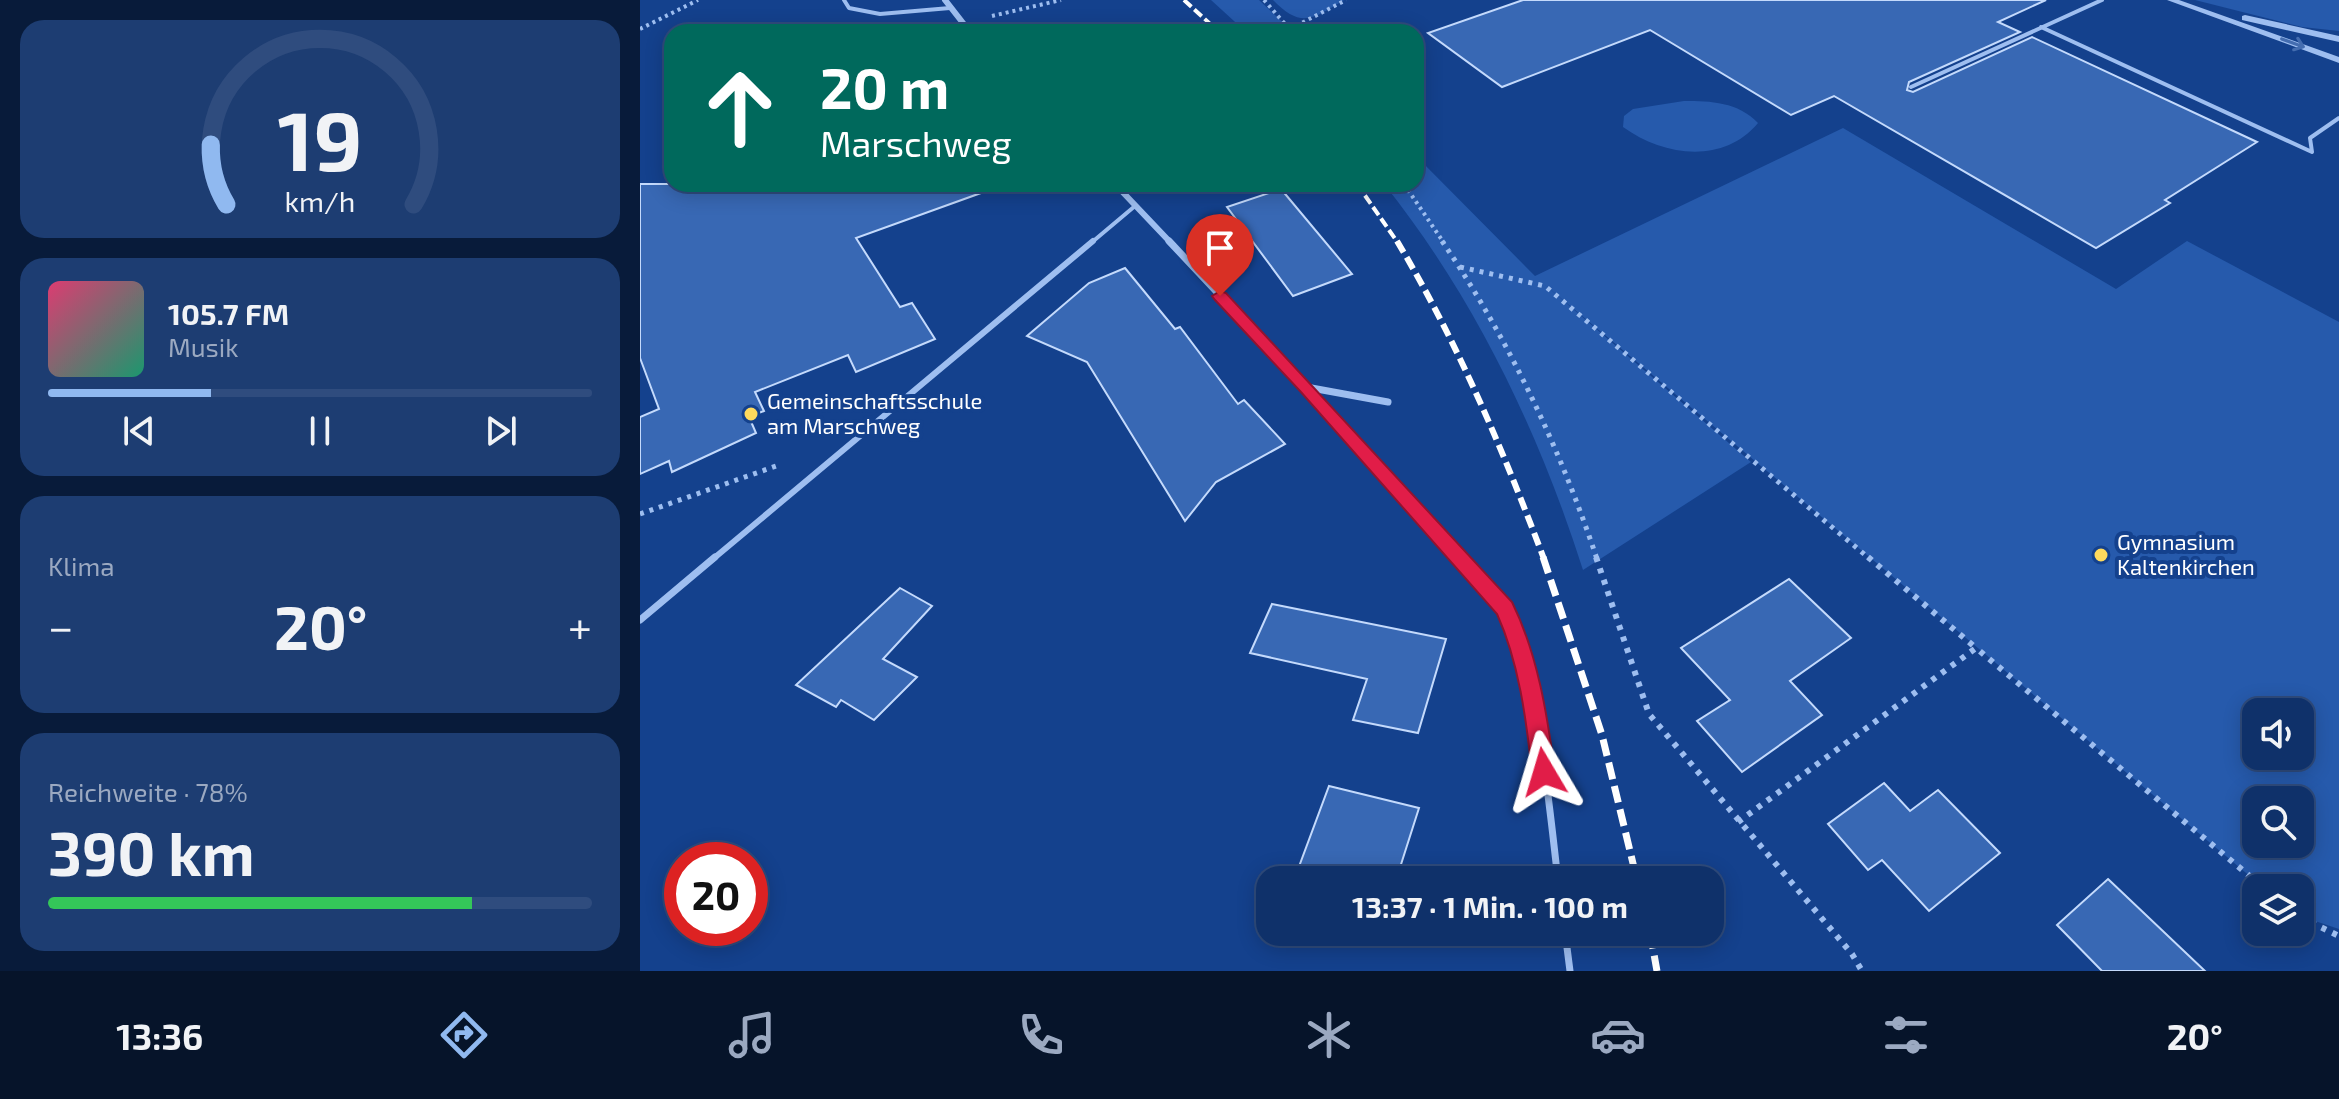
<!DOCTYPE html>
<html lang="de">
<head>
<meta charset="utf-8">
<style>
  body { margin:0; font-family:"Exo 2",sans-serif; background:#1d3d72; color:#f1f3f6; height:100vh; display:flex; flex-direction:column; font-size:30px; white-space:nowrap }
  * { box-sizing:border-box; margin:0 }
  p { font-size:26px; color:#9ba9c1 }
  .icon { flex:none; width:44px; height:44px; fill:none; stroke:currentColor; stroke-width:2; stroke-linecap:round; stroke-linejoin:round }
  .map { position:relative; flex:1; overflow:hidden }
  .sheet { display:flex; flex-direction:column; gap:20px; padding:20px; background:#081b3a; width:640px }
  .sheet>* { flex:none }
  .top-card { position:absolute; left:24px; top:24px; width:760px; height:168px; border-radius:24px; box-shadow:0 4px 20px #0003,0 0 0 2px #2f4c7e; background:#00695c; color:#fff; overflow:hidden }
  .buttons { position:absolute; left:1602px; top:698px; display:grid; gap:16px }
  .buttons a { display:grid; place-items:center; width:72px; height:72px; border-radius:16px; background:#0f316a; box-shadow:0 4px 20px #0003,0 0 0 2px #2f4c7e; font-size:40px }
  .speed { position:absolute; left:24px; top:842px; display:flex; gap:16px; font-size:40px; font-weight:700; text-align:center }
  .speed>* { display:grid; place-content:center; width:104px; height:104px; border-radius:50%; background:#0f316a; box-shadow:0 4px 20px #0003,0 0 0 2px #2f4c7e; line-height:1 }
  .speed .limit { border:12px solid #d22; background:#fff; color:#111 }
  .pin { position:absolute; display:grid; place-items:center; width:68px; height:68px; color:#fff; margin:-82px -34px; border-radius:50% 50% 50% 0; rotate:-45deg; box-shadow:0 0 8px #0007 }
  .pin .icon { rotate:45deg }
  .me { position:absolute; width:88px; margin:-44px; rotate:353deg; stroke-linejoin:round; filter:drop-shadow(0 0 6px #0008) }
  .turn { display:flex; align-items:center; gap:28px; height:168px; padding:0 24px; font-size:36px }
  .turn .icon { width:104px; height:104px; stroke-width:2.5 }
  .turn b { display:block; font-size:56px; line-height:68px }
  .big { font-size:60px; font-weight:700; line-height:1.1 }
  .sheet .tile { flex:1; display:flex; flex-direction:column; justify-content:center; gap:12px; min-width:0; padding:0 28px; border-radius:24px; background:#1d3d72 }
  .sheet .dial { align-items:center; gap:0 }
  .dial svg { height:208px; overflow:visible; fill:none; stroke:#2f4c7e; stroke-width:7; stroke-linecap:round; text-anchor:middle }
  .dial text { fill:#f1f3f6; stroke:none }
  .song { display:flex; align-items:center; gap:24px }
  .cover { width:96px; height:96px; border-radius:12px; background:linear-gradient(135deg,hsl(340 70% 55%),hsl(160 70% 35%)) }
  .played { height:8px; border-radius:4px; background:linear-gradient(90deg,#90b9f0 30%,#2f4c7e 30%) }
  .keys { display:flex; justify-content:space-around; direction:ltr }
  .heat { display:flex; justify-content:space-between; align-items:center; font-size:44px; direction:ltr }
  .charge { height:12px; border-radius:6px; background:linear-gradient(90deg,#34c759 78%,#2f4c7e 0) }
  .trip { position:absolute; left:616px; top:866px; width:468px; height:80px; border-radius:24px; background:#0f316a; box-shadow:0 4px 20px #0003,0 0 0 2px #2f4c7e; font-weight:700; line-height:80px; text-align:center }
  .tab-bar { display:flex; height:128px; justify-content:space-around; align-items:center; background:#06142a; color:#9ba9c1 }
  .tab-bar .icon { width:56px; height:56px }
  .tab-bar .selected { color:#90b9f0 }
  .tab-bar b { font-size:36px; color:#f1f3f6 }
  main { display:flex; flex:1; min-height:0 }
  .map>svg:first-child { display:block }
  .green { fill:#265aac; fill-rule:evenodd }
  .building { fill:#3868b4; stroke:#c4dafc; stroke-width:2 }
  .lines { fill:none; stroke-linecap:round; stroke-linejoin:round }
  .path-far2 { stroke:#9ebef0; stroke-width:4; stroke-dasharray:3 4; stroke-linecap:butt }
  .path-far1 { stroke:#9ebef0; stroke-width:5; stroke-dasharray:4 6; stroke-linecap:butt }
  .path { stroke:#9ebef0; stroke-width:6; stroke-dasharray:5 7; stroke-linecap:butt }
  .service-far2 { stroke:#9ebef0; stroke-width:4 }
  .service-far1 { stroke:#9ebef0; stroke-width:6 }
  .service { stroke:#9ebef0; stroke-width:7 }
  .minor-far2 { stroke:#9ebef0; stroke-width:6 }
  .minor-far1 { stroke:#9ebef0; stroke-width:7 }
  .minor { stroke:#9ebef0; stroke-width:10 }
  .tertiary { fill:#9ebef0; fill-rule:evenodd }
  .rail-far2 { stroke:#fff; stroke-width:4; stroke-dasharray:10 4; stroke-linecap:butt }
  .rail-far1 { stroke:#fff; stroke-width:6; stroke-dasharray:13 6; stroke-linecap:butt }
  .rail { stroke:#fff; stroke-width:7; stroke-dasharray:17 7; stroke-linecap:butt }
  .oneway { stroke:#446db0 }
  .route { fill:#e11d48; stroke:#92132f; stroke-width:2 }
  .poi-dot { fill:#ffda5d; stroke:#14418d; stroke-width:3 }
  .labels { text-anchor:middle; stroke-width:8; stroke-linejoin:round; paint-order:stroke }
  .poi-label { font-size:22px; fill:#fff; stroke:#14418d; text-anchor:start }
</style>
</head>
<body>
<main>
<section class="sheet">
<div class="tile dial"><svg viewBox="0 0 100 80">
<path d="M14 69A42 42 0 1 1 86 69"/>
<path d="M14 69A42 42 0 0 1 8 46" stroke="#90b9f0"/>
<text x="50" y="56" font-size="32" font-weight="700">19</text>
<text x="50" y="72" font-size="11">km/h</text>
</svg></div>
<div class="tile">
<div class="song"><i class="cover"></i><div><b>105.7 FM</b><p>Musik</p></div></div>
<div class="played"></div>
<div class="keys"><svg class="icon" aria-label="previous" viewBox="0 0 24 24"><path d="M18 5L8 12l10 7zM5 5v14"/></svg><svg class="icon" aria-label="pause" viewBox="0 0 24 24"><path d="M8 5v14M16 5v14"/></svg><svg class="icon" aria-label="next" viewBox="0 0 24 24"><path d="M6 5l10 7-10 7zM19 5v14"/></svg></div>
</div>
<div class="tile"><p>Klima</p>
<div class="heat"><a>−</a><b class="big">20°</b><a>+</a></div>
</div>
<div class="tile"><p>Reichweite · 78%</p><b class="big">390 km</b><div class="charge"></div></div>
</section>
<div class="map">
<svg width="1699" height="971" viewBox="0 0 1699 971">
  <rect width="100%" height="100%" fill="#14418d"/>
  <path class="green" d="M 571,0 L 619,0 L 653,32 L 606,32 Z
    M 633,0 L 704,0 C 673,19 661,29 633,0 Z
    M 1555,0 L 1699,0 L 1699,31 L 1662,27 Z
    M 1044,101 C 1071,101 1098,102 1118,123 C 1083,165 1023,156 983,127 L 984,116 L 993,109 Z
    M 1203,128 L 1476,289 L 1547,241 L 1699,322 L 1699,929 L 1660,916 L 1660,888 L 1624,888 L 904,284 L 1111,462 L 943,570 C 899,432 835,298 744,184 L 776,184 L 776,156 L 895,276 ZM 1616,712 L 1660,712 L 1660,756 L 1616,756 ZM 1616,800 L 1660,800 L 1660,844 L 1616,844 Z"/>
  <path class="building" d="M 883,0 L 1406,0 L 1358,22 L 1380,32 L 1269,82 L 1267,90 L 1273,92 L 1392,37 L 1617,142 L 1525,200 L 1530,203 L 1456,248 L 1194,96 L 1151,115 L 1010,30 L 862,87 L 788,33 Z
    M 0,184 L 351,184 L 352,189 L 216,238 L 260,307 L 272,303 L 295,339 L 216,372 L 208,355 L 115,392 L 124,411 L 109,417 L 116,433 L 32,472 L 29,461 L 0,474 L 0,417 L 19,409 L 0,358 Z
    M 641,189 L 712,274 L 653,296 L 587,207 Z
    M 485,268 L 535,329 L 540,327 L 598,404 L 604,400 L 645,444 L 576,482 L 545,521 L 447,362 L 387,336 L 449,283 Z
    M 1149,579 L 1211,638 L 1150,681 L 1182,715 L 1102,772 L 1057,721 L 1090,700 L 1041,648 Z
    M 260,588 L 292,606 L 243,659 L 277,677 L 234,720 L 201,700 L 196,707 L 156,685 Z
    M 632,604 L 806,639 L 778,733 L 713,720 L 727,679 L 610,653 Z
    M 1244,783 L 1270,811 L 1298,790 L 1360,853 L 1289,911 L 1242,860 L 1228,870 L 1188,824 Z
    M 689,786 L 779,808 L 756,880 L 654,880 Z
    M 1468,879 L 1565,971 L 1462,971 L 1417,925 Z"/>
  <g class="lines">
    <path class="path-far2" d="M 624,0 L 652,32
      M 352,16 L 421,0
      M 0,29 L 58,0
      M 650,29 L 706,0
      M 764,184 L 804,243"/>
    <path class="path-far1" d="M 802,241 C 868,338 920,448 957,559
      M 820,267 L 905,286 L 1230,559
      M 0,514 L 139,465"/>
    <path class="path" d="M 956,557 L 1009,714 L 1212,954 L 1222,971
      M 1228,557 L 1336,648
      M 1098,822 L 1336,648 L 1624,888
      M 1660,917 L 1699,936"/>
    <path class="service-far2" d="M 204,0 L 209,8 L 240,14 L 310,8
      M 1401,27 L 1672,152 L 1670,138 L 1699,118
      M 1271,87 L 1462,0
      M 451,243 L 495,206"/>
    <path class="service-far1" d="M 73,559 L 453,241"/>
    <path class="service" d="M 865,608 C 900,696 907,787 918,880
      M 0,620 L 75,557
      M 925,932 L 930,971"/>
    <path class="minor-far2" d="M 305,0 L 330,32
      M 475,184 L 531,243"/>
    <path class="minor-far1" d="M 529,241 L 666,387 L 748,402
      M 666,387 L 821,559"/>
    <path class="minor" d="M 819,557 L 865,608"/>
    <path class="tertiary" d="M 1527,0 L 1539,0 L 1699,57 L 1699,63 Z
      M 1605,15 L 1699,36 L 1699,42 L 1602,20 L 1602,16 Z"/>
    <path class="rail-far2" d="M 544,0 L 579,32
      M 717,184 L 758,243"/>
    <path class="rail-far1" d="M 757,241 C 817,341 863,450 904,559"/>
    <path class="rail" d="M 903,557 L 962,735 L 997,880
      M 1010,932 L 1017,971"/>
  </g>
  <defs><path id="oneway-shaft" d="M-6 0H5M1.5-3L5.5 0L1.5 3" fill="none" stroke-width="1.6" stroke-linecap="round" stroke-linejoin="round" transform="scale(2)"/></defs>
  <use class="oneway" href="#oneway-shaft" transform="translate(1653 43) rotate(20)"/>
  <path class="route" d="M 580,291 L 586,293 L 872,602 C 898,655 907,714 915,772 L 911,779 L 904,782 L 896,779 L 892,772 C 886,718 879,663 857,614 L 660,391 L 575,300 L 572,296 Z"/>
  <g class="poi-dot">
    <circle cx="111" cy="414" r="8"/>
    <circle cx="1461" cy="555" r="8"/>
  </g>
  <g class="labels">
    <g class="poi-label">
      <text x="127" y="409">Gemeinschaftsschule<tspan x="127" dy="25">am Marschweg</tspan></text>
      <text x="1477" y="550">Gymnasium<tspan x="1477" dy="25">Kaltenkirchen</tspan></text>
    </g>
  </g>
</svg>
<div class="buttons">
<a><svg class="icon" aria-label="sound" viewBox="0 0 24 24"><path d="M4 9h4l5-4v14l-5-4H4zM17 9q2 3 0 6"/></svg></a>
<a><svg class="icon" aria-label="search" viewBox="0 0 24 24"><circle cx="10" cy="10" r="6"/><path d="M15 15l6 6"/></svg></a>
<a><svg class="icon" aria-label="layers" viewBox="0 0 24 24"><path d="M12 4l9 5-9 5-9-5zM3 14l9 5 9-5"/></svg></a>
</div>
<div class="speed"><div class="limit">20</div></div>
<div class="pin" style="left:580px;top:296px;background:#d93025"><svg class="icon" aria-label="arrive" viewBox="0 0 24 24"><path d="M6 21V4h12l-3 4 3 4H6"/></svg></div>
<svg class="me" style="left:904px;top:772px" viewBox="-20 -20 40 40"><path d="M0-17L14 15 0 8-14 15z" fill="#e11d48" stroke="#fff" stroke-width="4"/></svg>
<div class="trip">13:37 · 1 Min. · 100 m</div>
<div class="top-card">
<div class="turn"><svg class="icon" aria-label="ahead" viewBox="0 0 24 24"><path d="M12 20V5M6 11l6-6 6 6"/></svg><div><b>20 m</b>Marschweg</div></div>
</div>
</div>
</main>
<nav class="tab-bar">
<b>13:36</b>
<svg class="icon selected" aria-label="directions" viewBox="0 0 24 24"><path d="M12 3l9 9-9 9-9-9zM9 14v-3h6M13 9l2 2-2 2"/></svg>
<svg class="icon" aria-label="music" viewBox="0 0 24 24"><path d="M9 18V5l10-2v13"/><circle cx="6" cy="18" r="3"/><circle cx="16" cy="16" r="3"/></svg>
<svg class="icon" aria-label="phone" viewBox="0 0 24 24"><path d="M5 4h4l2 5-3 2q2 4 5 5l2-3 5 2v4C11 20 4 13 5 4z"/></svg>
<svg class="icon" aria-label="climate" viewBox="0 0 24 24"><path d="M12 3v18M4 7l16 10M4 17L20 7"/></svg>
<svg class="icon" aria-label="car" viewBox="0 0 24 24"><path d="M5 17H2v-5l4-1 3-4h7l3 4 3 1v5h-3M9 17h6M6 11h13"/><circle cx="7" cy="17" r="2"/><circle cx="17" cy="17" r="2"/></svg>
<svg class="icon" aria-label="filters" viewBox="0 0 24 24"><path d="M4 7h16M4 17h16"/><circle cx="9" cy="7" r="2"/><circle cx="15" cy="17" r="2"/></svg>
<b>20°</b>
</nav>
</body>
</html>
